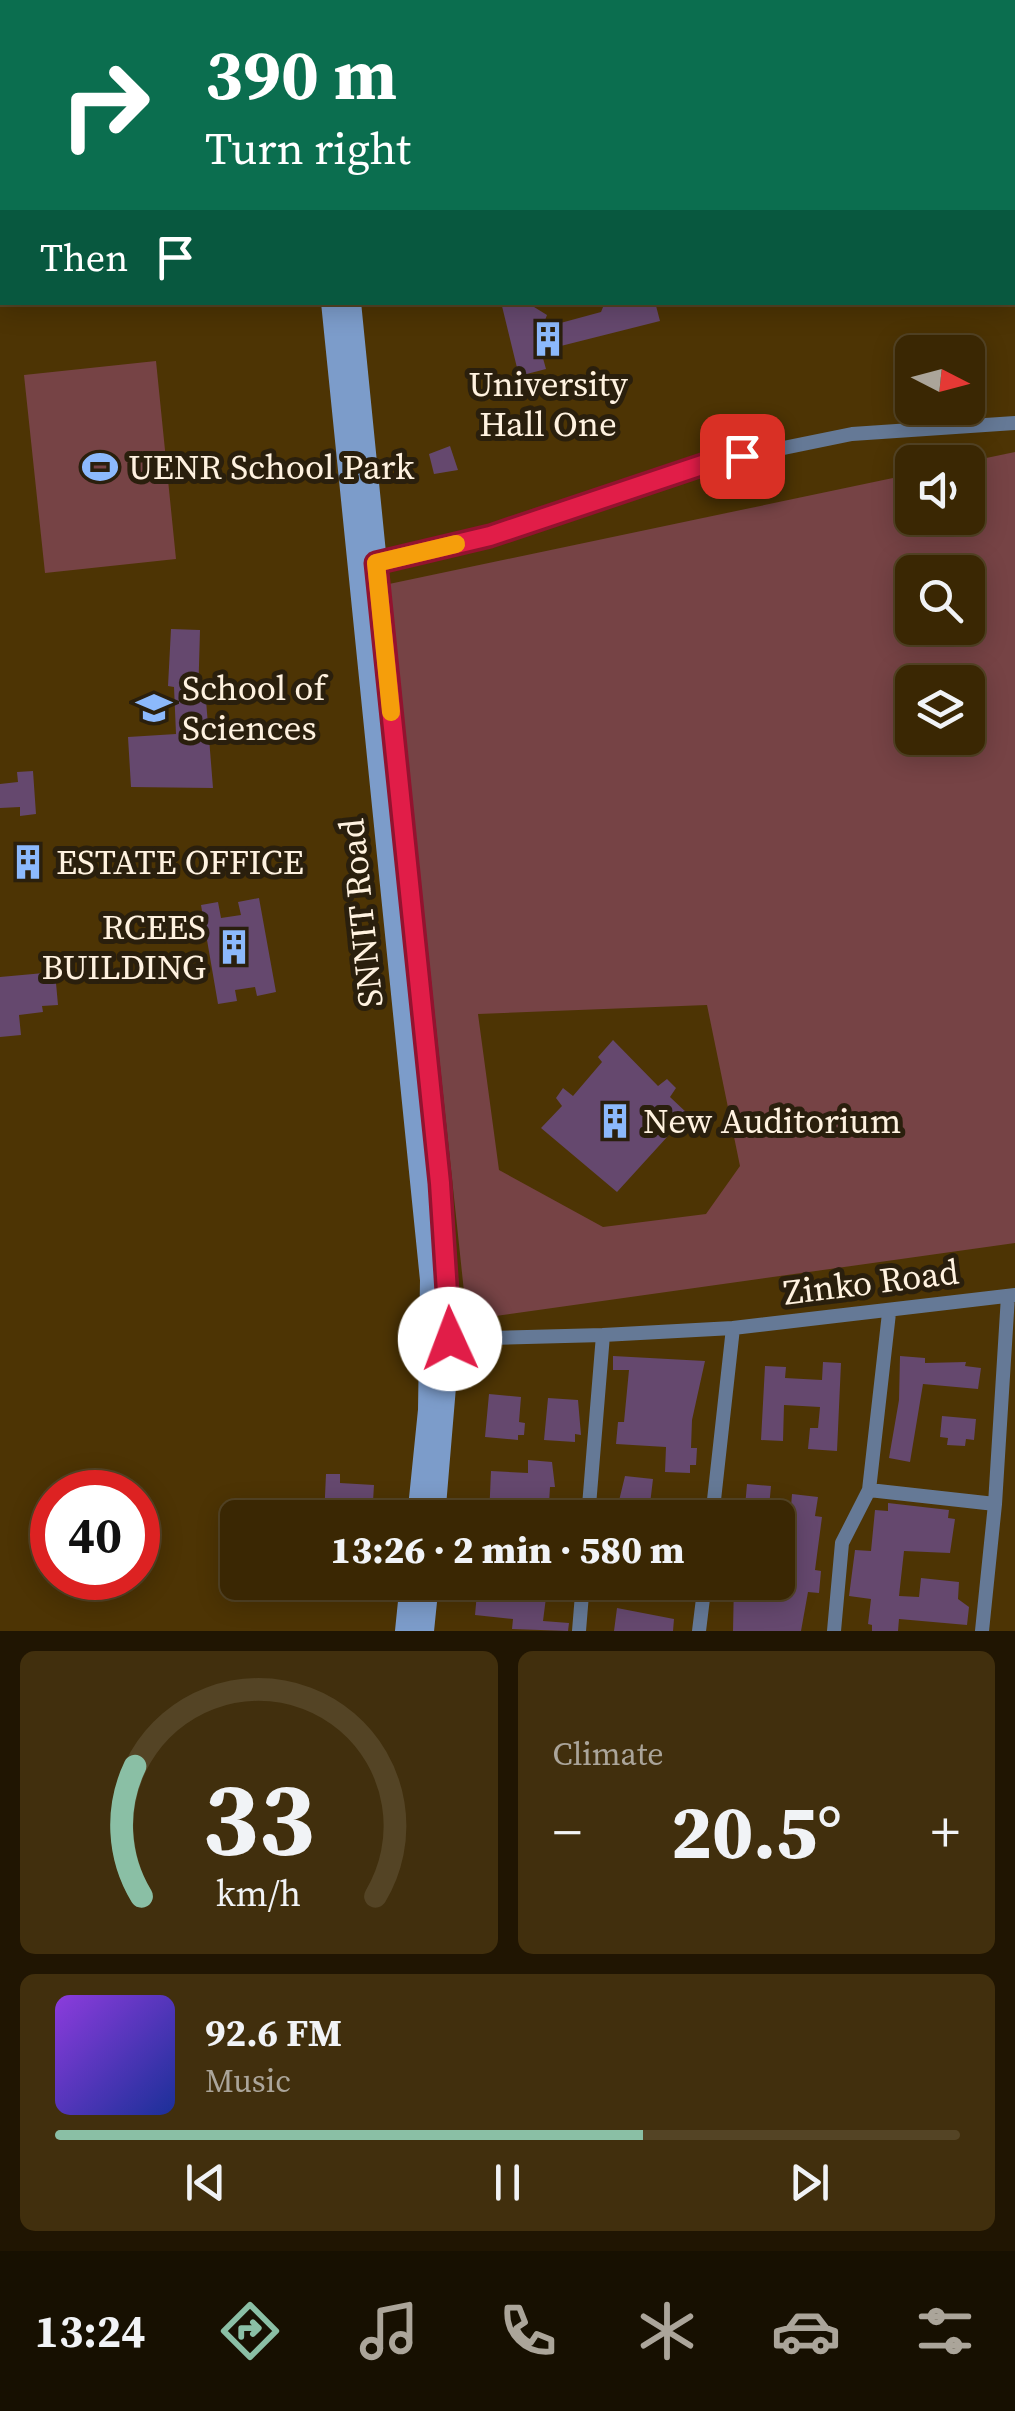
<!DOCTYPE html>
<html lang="en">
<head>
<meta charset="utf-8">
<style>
  body { margin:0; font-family:"Source Serif 4",serif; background:#412f0d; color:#f1f3f6; height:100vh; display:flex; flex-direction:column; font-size:38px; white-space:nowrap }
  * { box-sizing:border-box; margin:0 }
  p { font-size:32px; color:#aba59a }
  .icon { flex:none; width:55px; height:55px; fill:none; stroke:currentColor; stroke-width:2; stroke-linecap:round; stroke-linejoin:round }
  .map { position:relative; height:1631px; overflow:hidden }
  .side { display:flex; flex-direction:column; gap:20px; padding:20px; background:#201502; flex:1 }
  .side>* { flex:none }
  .guide { position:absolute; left:0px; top:0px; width:1015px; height:305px; box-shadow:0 5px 25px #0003,0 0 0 2px #544425; background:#0b6e4f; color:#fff; overflow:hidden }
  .needle { width:65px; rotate:96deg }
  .tools { position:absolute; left:895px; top:335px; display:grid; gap:20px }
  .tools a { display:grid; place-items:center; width:90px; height:90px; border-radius:15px; background:#3a2703; box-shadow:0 5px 25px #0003,0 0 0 2px #544425; font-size:50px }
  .speed { position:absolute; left:30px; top:1470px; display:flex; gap:20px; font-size:50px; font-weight:700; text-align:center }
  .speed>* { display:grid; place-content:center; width:130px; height:130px; border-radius:50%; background:#3a2703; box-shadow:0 5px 25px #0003,0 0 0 2px #544425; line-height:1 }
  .speed .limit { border:15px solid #d22; background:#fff; color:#111 }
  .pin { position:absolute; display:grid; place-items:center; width:85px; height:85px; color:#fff; margin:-42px; border-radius:20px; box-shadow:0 5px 15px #0006 }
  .me { position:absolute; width:110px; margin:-55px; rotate:358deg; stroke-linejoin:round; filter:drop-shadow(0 0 8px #0008) }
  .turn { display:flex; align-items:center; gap:35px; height:210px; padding:0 40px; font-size:45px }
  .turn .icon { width:130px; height:130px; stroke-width:2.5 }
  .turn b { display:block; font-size:70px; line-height:85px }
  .then { display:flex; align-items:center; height:95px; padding:0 40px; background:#0003; gap:20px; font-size:38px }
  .big { font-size:75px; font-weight:800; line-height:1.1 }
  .side .widget { flex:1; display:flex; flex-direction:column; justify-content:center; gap:15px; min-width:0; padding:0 35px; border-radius:15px; background:#412f0d }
  .side .dial { align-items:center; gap:0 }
  .dial svg { height:260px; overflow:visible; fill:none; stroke:#544425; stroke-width:7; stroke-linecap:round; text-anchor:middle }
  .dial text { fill:#f1f3f6; stroke:none }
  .song { display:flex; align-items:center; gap:30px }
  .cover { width:120px; height:120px; border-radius:15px; background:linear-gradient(135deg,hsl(270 70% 55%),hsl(230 70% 35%)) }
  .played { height:10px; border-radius:5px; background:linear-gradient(90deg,#8abfa5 65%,#544425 65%) }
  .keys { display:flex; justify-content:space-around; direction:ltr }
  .heat { display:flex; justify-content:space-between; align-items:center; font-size:55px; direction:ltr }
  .side .tiles { flex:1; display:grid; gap:20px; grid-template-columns:1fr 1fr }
  .widget:last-child { grid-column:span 2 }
  .trip { position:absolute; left:220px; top:1500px; width:575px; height:100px; border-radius:15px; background:#3a2703; box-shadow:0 5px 25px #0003,0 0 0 2px #544425; font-weight:800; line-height:100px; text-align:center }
  .tab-bar { display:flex; height:160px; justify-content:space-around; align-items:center; background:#171001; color:#aba59a }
  .tab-bar .icon { width:70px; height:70px }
  .tab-bar .current { color:#8abfa5 }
  .tab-bar b { font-size:45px; color:#f1f3f6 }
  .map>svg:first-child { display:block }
  .green { fill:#764345; fill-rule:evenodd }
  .building { fill:#65486e }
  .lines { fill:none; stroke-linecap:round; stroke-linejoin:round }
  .street { stroke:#657996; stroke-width:14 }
  .secondary { stroke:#7c9cca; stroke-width:20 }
  .primary { stroke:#8eb6f2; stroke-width:20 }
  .route-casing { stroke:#92132f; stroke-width:25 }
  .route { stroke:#e11d48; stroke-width:18 }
  .slow { stroke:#f59e0b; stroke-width:18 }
  .labels { text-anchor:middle; stroke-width:10; stroke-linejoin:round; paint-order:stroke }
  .poi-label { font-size:35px; fill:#fff2e0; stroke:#2a1f0d; text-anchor:start }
  .street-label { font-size:35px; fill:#fff2e0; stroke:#2a1f0d }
</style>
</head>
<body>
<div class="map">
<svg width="1015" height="1631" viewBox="0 0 1015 1631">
  <rect width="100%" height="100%" fill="#4d3404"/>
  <path class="green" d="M 156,361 L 176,559 L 45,573 L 24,375 Z
    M 1015,452 L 1015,1243 L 467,1320 L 389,584 L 912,474 L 912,518 L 968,518 L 967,462 ZM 912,572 L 968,572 L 968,628 L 912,628 ZM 912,682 L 968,682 L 968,738 L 912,738 ZM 707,1005 L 740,1166 L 706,1214 L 603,1227 L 499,1170 L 478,1014 Z"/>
  <path class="building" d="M 501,302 L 526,302 L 547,315 L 542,328 L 601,312 L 605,302 L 655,302 L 660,321 L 541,351 L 546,369 L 519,376 Z
    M 450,446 L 458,470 L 434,474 L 429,454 Z
    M 171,629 L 200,630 L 198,700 L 206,700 L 213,788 L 131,787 L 128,737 L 176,734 L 174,687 L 168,686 Z
    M 33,771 L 36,814 L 20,816 L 20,807 L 0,808 L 0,784 L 18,782 L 17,772 Z
    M 34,851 L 39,872 L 19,874 L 17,852 Z
    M 259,898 L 276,992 L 257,996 L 255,987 L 235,990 L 237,1001 L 218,1004 L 201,905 L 218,902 L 221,918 L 241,915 L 238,902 Z
    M 55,972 L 58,1005 L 42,1006 L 43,1012 L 19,1015 L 21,1035 L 0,1037 L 0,977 Z
    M 613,1040 L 658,1086 L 667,1079 L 676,1088 L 670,1097 L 688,1114 L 617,1192 L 541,1128 L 562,1106 L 556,1098 L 563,1088 L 573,1096 L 602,1062 L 598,1057 Z
    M 613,1356 L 705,1361 L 692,1420 L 691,1448 L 697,1448 L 696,1465 L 690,1465 L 690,1473 L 665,1472 L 666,1447 L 616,1444 L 618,1422 L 624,1422 L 629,1370 L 613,1370 Z
    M 900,1356 L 925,1358 L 925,1363 L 966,1362 L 965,1366 L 981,1368 L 978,1389 L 923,1384 L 910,1462 L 889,1458 L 899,1400 Z
    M 823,1362 L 841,1363 L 837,1451 L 808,1449 L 810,1428 L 818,1428 L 820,1407 L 784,1405 L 783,1441 L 761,1440 L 765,1366 L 786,1367 L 785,1378 L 822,1380 Z
    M 489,1394 L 521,1397 L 519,1422 L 525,1423 L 524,1435 L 518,1435 L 518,1440 L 485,1437 Z
    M 548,1398 L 578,1400 L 581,1435 L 575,1434 L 575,1442 L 544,1440 Z
    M 942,1416 L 976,1419 L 974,1440 L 966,1439 L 965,1446 L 947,1445 L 948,1438 L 940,1437 Z
    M 528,1460 L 552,1462 L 555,1487 L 550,1487 L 549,1504 L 520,1502 L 520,1518 L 489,1517 L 491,1471 L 528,1473 Z
    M 326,1474 L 340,1474 L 340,1483 L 374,1485 L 372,1518 L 324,1518 Z
    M 625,1476 L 653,1479 L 650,1504 L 695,1508 L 696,1518 L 621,1518 L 621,1509 L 617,1509 Z
    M 747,1484 L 771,1486 L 768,1518 L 744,1518 Z
    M 792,1494 L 818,1497 L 815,1516 L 822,1517 L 815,1570 L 821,1571 L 819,1593 L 808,1592 L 801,1631 L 733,1631 L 734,1582 L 785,1582 Z
    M 888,1503 L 949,1510 L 948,1518 L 955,1519 L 950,1553 L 904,1551 L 899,1596 L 919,1597 L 921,1578 L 959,1582 L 958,1599 L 969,1607 L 967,1625 L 899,1619 L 898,1631 L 872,1631 L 872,1625 L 868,1624 L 871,1599 L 849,1596 L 855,1550 L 871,1551 L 875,1510 L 888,1511 Z
    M 478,1582 L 548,1582 L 543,1621 L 569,1623 L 568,1631 L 512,1629 L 513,1619 L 475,1615 Z
    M 617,1608 L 674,1619 L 673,1631 L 614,1631 Z"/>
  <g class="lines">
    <path class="street" d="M 376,563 L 490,536 L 705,464 L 852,434 L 1015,423
      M 733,1328 L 1015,1295
      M 603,1335 L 733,1328 L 712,1518
      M 450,1339 L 603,1335 L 588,1518
      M 869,1490 L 995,1504 L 1008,1296
      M 583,1585 L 703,1594
      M 579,1631 L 583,1582
      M 699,1631 L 705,1582
      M 834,1631 L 842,1543 L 869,1490 L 889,1313
      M 982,1631 L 995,1504"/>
    <path class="secondary" d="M 311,0 L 311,2
      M 331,302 L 430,1280 L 428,1410 L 417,1518
      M 351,302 L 448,1277 L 450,1339 L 435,1518
      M 405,1631 L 410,1582
      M 424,1631 L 429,1582"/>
    <path class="primary" d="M 677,2 L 684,0
      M 0,144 L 2,144
      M 0,165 L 2,165"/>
  </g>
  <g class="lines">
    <defs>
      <path id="route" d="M 450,1339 L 440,1183 L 376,563 L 490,536 L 705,464 L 742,456"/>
    </defs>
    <use href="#route" class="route-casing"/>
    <use href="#route" class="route"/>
    <path class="slow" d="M 391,712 L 376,563 L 456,544"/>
  </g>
  <defs>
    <symbol id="building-bare" viewBox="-9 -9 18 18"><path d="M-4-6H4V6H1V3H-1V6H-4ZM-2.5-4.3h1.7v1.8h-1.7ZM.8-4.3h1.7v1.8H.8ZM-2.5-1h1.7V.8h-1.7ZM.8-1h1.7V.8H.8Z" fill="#8cb9fc" stroke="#2a1f0d" stroke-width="2.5" paint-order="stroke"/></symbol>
    <symbol id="stadium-bare" viewBox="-9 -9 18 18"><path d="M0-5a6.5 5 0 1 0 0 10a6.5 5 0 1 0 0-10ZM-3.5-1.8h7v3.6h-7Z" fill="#8cb9fc" stroke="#2a1f0d" stroke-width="2.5" paint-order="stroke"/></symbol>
    <symbol id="university-bare" viewBox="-9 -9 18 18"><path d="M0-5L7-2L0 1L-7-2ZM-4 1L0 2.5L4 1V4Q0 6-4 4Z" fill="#8cb9fc" stroke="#2a1f0d" stroke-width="2.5" paint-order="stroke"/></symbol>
  </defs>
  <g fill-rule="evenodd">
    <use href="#building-bare" x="523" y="314" width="50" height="50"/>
    <use href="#stadium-bare" x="75" y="442" width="50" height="50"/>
    <use href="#university-bare" x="129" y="683" width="50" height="50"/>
    <use href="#building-bare" x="3" y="837" width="50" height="50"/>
    <use href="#building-bare" x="209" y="922" width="50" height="50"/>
    <use href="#building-bare" x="590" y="1096" width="50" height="50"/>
  </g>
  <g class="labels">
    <g class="poi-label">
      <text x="548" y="396" text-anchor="middle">University<tspan x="548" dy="40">Hall One</tspan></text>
      <text x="128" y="479">UENR School Park</text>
      <text x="182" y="700">School of<tspan x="182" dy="40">Sciences</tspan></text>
      <text x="56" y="874">ESTATE OFFICE</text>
      <text x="206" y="939" text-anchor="end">RCEES<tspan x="206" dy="40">BUILDING</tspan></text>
      <text x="643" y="1133">New Auditorium</text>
    </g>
    <g class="street-label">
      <text transform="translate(361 913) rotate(-96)" y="12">SNNIT Road</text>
      <text transform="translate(871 1282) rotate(-7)" y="12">Zinko Road</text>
    </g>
  </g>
</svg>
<div class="tools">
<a><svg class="needle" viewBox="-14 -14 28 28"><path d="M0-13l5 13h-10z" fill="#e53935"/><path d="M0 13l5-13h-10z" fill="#aba59a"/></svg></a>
<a><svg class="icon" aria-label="sound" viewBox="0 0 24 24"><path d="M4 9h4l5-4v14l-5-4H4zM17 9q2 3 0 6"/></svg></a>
<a><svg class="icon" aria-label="search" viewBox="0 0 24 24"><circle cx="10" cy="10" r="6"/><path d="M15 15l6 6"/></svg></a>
<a><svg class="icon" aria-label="layers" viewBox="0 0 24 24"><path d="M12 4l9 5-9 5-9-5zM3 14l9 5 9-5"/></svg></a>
</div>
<div class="speed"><div class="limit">40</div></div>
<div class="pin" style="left:742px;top:456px;background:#d93025"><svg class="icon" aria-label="arrive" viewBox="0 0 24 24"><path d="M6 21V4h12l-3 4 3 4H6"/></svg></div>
<svg class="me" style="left:450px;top:1339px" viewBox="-20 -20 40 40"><circle r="19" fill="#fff"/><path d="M0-13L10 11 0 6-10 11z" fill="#e11d48"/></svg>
<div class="trip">13:26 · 2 min · 580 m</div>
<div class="guide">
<div class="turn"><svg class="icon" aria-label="right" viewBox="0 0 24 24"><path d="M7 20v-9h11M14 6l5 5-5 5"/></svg><div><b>390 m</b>Turn right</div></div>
<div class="then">Then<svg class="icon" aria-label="arrive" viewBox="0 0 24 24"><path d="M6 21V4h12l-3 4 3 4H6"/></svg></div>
</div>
</div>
<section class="side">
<div class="tiles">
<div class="widget dial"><svg viewBox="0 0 100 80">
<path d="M14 69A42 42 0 1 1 86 69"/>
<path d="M14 69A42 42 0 0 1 12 29" stroke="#8abfa5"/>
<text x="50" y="56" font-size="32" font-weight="700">33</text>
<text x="50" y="72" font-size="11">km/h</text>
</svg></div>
<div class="widget"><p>Climate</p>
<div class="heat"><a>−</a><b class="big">20.5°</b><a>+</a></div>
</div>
<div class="widget">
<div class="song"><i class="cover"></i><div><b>92.6 FM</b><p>Music</p></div></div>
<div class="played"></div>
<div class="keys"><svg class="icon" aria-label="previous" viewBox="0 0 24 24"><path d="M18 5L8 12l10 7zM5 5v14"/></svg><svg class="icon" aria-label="pause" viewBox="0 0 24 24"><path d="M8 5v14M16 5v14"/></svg><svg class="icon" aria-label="next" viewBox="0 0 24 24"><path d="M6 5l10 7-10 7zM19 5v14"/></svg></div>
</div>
</div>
</section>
<nav class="tab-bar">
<b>13:24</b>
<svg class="icon current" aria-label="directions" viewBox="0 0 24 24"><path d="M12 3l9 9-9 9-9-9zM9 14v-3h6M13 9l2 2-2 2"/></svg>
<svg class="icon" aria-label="music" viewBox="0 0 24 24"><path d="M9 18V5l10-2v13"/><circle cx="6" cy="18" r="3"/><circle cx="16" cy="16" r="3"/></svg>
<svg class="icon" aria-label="phone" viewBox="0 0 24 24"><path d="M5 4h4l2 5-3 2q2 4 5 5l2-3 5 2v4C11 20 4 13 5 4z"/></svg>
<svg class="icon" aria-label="climate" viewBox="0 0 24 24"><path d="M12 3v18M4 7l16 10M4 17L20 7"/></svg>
<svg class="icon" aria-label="car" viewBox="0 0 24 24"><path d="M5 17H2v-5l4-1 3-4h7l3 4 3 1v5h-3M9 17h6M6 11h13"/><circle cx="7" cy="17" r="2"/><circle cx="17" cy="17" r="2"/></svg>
<svg class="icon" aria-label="filters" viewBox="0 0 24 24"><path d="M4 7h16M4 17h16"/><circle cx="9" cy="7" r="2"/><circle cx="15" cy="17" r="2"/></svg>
</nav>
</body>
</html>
